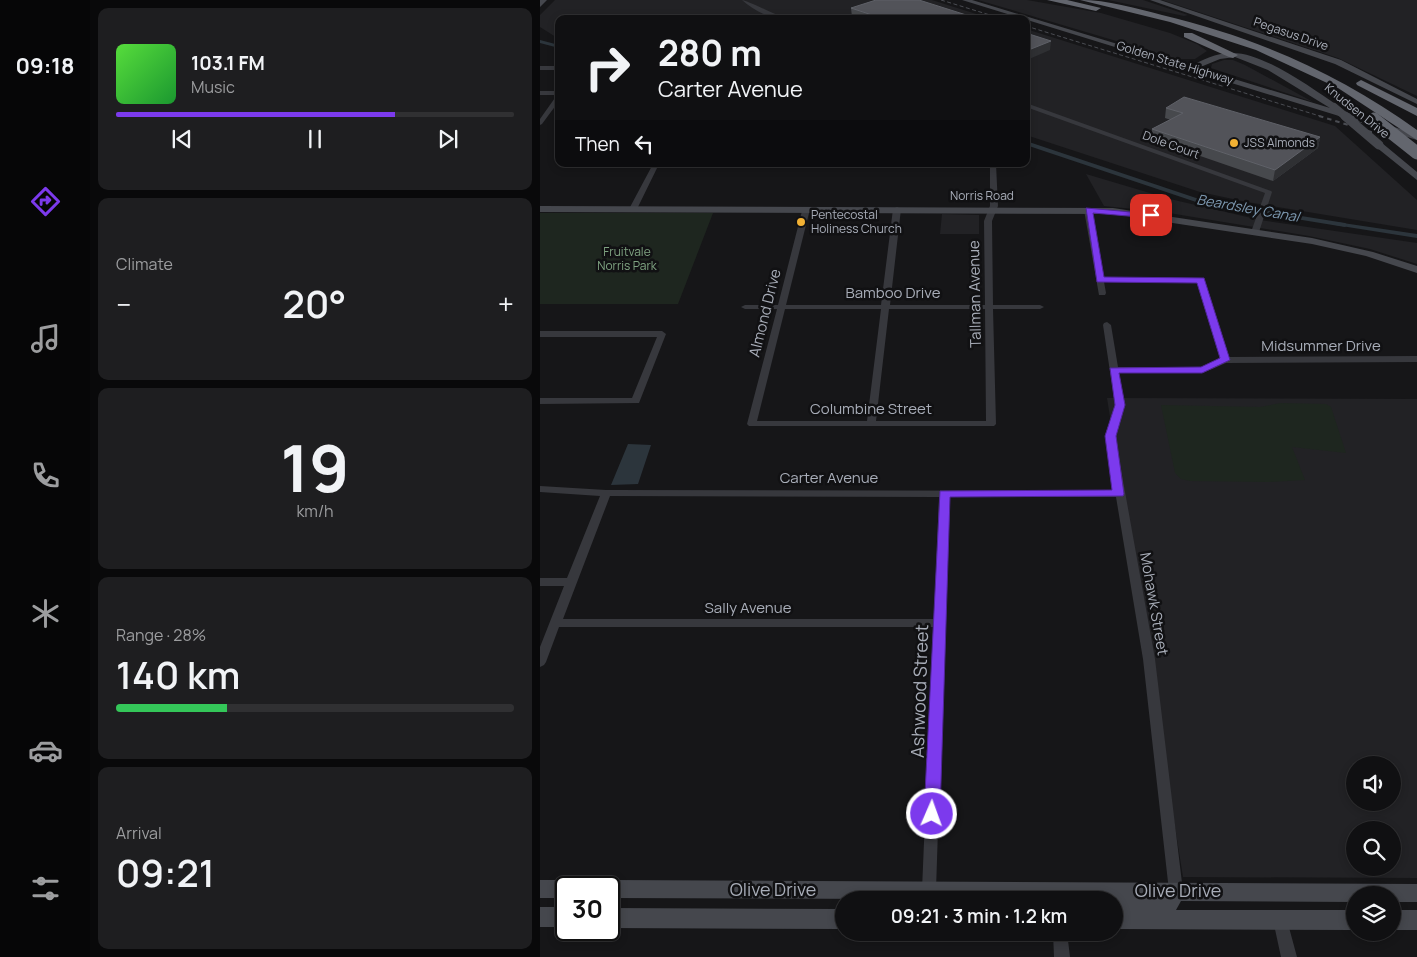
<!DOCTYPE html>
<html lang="en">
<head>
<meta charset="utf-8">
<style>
  body { margin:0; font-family:Manrope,sans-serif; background:#1e1e20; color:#f1f3f6; height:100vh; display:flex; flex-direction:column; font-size:19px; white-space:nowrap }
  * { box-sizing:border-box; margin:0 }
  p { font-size:16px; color:#9c9d9f }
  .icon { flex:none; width:28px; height:28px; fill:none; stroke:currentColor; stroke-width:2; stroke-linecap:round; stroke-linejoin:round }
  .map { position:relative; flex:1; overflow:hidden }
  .sheet { display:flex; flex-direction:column; gap:8px; padding:8px; background:#09090a; width:450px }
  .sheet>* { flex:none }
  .top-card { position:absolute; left:15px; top:15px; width:475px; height:152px; border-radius:10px; box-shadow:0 2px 8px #0003,0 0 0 1px #303032; background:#101012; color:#f1f3f6; overflow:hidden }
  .tools { position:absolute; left:806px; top:756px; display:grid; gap:10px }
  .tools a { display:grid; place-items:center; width:55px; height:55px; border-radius:50%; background:#101012; box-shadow:0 2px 8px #0003,0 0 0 1px #303032; font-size:25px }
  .speed { position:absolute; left:15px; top:876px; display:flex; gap:10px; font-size:25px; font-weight:700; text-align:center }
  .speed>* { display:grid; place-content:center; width:65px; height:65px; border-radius:50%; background:#101012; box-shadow:0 2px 8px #0003,0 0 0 1px #303032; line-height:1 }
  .speed .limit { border:2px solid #111; border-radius:8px; background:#fff; color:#111 }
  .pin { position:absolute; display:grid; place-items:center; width:42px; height:42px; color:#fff; margin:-21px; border-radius:10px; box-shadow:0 2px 8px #0006 }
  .me { position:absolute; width:55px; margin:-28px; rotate:2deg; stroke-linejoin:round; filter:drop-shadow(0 0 4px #0008) }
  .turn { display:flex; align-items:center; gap:18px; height:105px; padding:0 20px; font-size:22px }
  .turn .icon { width:65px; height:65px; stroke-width:2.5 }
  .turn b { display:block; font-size:35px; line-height:42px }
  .then { display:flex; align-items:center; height:48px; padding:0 20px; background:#0003; gap:10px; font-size:19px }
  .big { font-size:38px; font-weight:600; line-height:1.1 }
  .sheet .card { flex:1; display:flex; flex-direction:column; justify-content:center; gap:8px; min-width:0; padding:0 18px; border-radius:10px; background:#1e1e20 }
  .sheet .dial { align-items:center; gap:0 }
  .dial b { font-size:65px; line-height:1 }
  .song { display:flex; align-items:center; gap:15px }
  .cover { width:60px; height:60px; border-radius:8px; background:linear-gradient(135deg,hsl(110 70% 55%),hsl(130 70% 35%)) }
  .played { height:5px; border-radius:2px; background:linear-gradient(90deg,#7c3aed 70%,#303032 70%) }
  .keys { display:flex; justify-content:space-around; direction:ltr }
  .heat { display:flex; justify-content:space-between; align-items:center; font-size:28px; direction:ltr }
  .charge { height:8px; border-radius:4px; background:linear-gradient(90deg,#34c759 28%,#303032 0) }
  .trip { position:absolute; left:295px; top:891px; width:288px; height:50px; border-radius:25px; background:#101012; box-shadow:0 2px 8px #0003,0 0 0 1px #303032; font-weight:600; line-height:50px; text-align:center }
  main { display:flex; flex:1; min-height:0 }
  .menu { display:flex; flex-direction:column; width:90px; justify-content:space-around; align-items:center; background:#060607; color:#9c9d9f }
  .menu .icon { width:35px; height:35px }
  .menu .on { color:#7c3aed }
  .menu b { font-size:22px; color:#f1f3f6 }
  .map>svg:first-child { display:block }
  .built { fill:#222225; fill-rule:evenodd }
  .green { fill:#1e261f }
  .water { fill:#2c353c }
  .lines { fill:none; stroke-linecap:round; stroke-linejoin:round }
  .canal { fill:#2c353c; fill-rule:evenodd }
  .street { fill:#37383d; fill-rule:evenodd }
  .secondary { fill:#45474d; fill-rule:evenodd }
  .highway { fill:#63666e; fill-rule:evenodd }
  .rail-far1 { stroke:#4a4c52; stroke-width:1; stroke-dasharray:4 2.5; stroke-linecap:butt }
  .rail { stroke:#4a4c52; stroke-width:2; stroke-dasharray:4.5 4; stroke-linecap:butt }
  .secondary-bridge-far1 { stroke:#45474d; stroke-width:8 }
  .secondary-bridge { stroke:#45474d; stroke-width:9 }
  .highway-bridge { stroke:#63666e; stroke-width:13 }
  .wall { fill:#47494d }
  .shaded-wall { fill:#2f3033 }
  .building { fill:#525359; stroke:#5f6168 }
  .route { fill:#7c3aed; stroke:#51269a }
  .poi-dot { fill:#f2b134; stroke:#111113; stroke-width:2 }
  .labels { text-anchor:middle; stroke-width:5; stroke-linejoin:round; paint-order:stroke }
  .far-street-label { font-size:12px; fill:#a8adb8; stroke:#111113 }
  .far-poi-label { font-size:12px; fill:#a8adb8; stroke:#111113; text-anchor:start }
  .far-park-label { font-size:12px; fill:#7fa381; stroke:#111113 }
  .far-water-label { font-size:14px; font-style:italic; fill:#7f9bb3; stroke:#111113 }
  .street-label { font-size:15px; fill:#a8adb8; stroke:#111113 }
  .near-street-label { font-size:18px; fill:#a8adb8; stroke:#111113 }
</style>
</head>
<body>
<main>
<nav class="menu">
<b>09:18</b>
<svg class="icon on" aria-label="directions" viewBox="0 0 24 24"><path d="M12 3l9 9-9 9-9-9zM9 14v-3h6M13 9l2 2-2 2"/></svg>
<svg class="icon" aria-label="music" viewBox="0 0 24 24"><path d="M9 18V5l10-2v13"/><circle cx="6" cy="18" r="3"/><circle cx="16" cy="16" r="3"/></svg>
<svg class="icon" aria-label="phone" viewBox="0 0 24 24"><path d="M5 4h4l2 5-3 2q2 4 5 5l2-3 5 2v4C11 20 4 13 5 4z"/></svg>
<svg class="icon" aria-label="climate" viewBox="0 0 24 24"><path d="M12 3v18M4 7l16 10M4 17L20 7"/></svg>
<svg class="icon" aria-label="car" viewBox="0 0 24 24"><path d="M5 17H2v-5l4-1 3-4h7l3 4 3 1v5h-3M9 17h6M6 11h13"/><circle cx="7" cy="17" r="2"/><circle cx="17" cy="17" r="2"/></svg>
<svg class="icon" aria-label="filters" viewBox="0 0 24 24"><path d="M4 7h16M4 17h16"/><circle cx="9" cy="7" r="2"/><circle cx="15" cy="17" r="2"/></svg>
</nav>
<section class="sheet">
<div class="card">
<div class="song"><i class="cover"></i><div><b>103.1 FM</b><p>Music</p></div></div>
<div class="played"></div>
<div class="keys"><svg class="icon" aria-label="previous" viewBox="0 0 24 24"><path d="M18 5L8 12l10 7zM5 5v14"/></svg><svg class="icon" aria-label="pause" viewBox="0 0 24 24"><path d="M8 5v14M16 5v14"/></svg><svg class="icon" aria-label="next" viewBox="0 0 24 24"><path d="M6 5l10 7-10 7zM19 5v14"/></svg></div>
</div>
<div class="card"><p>Climate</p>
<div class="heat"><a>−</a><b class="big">20°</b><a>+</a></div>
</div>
<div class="card dial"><b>19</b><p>km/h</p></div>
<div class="card"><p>Range · 28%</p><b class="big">140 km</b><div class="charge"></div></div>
<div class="card"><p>Arrival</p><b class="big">09:21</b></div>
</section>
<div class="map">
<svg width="877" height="957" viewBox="0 0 877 957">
  <rect width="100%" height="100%" fill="#161618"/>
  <path class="built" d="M 15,0 L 392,0 L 452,19 L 19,19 L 19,39 L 0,27 L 0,15 Z
    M 438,0 L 487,0 L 561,13 L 630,33 L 657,44 L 667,51 L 655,59 L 637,59 Z
    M 568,0 L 603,0 L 648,15 L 644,16 Z
    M 622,0 L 877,0 L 877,96 L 798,58 Z
    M 486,29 L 795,126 L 877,200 L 877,230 L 707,202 L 660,192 L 486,135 Z
    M 684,60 L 693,60 L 705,65 L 773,102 L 671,68 L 672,64 Z
    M 546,174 L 630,199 L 720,220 L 877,243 L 877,264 L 830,249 L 769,236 L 623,212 L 564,206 Z
    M 402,214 L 439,215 L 439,234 L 400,234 Z
    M 567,398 L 877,399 L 877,878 L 643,877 ZM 815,765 L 852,765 L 852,802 L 815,802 ZM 815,830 L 852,830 L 852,868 L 815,868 Z"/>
  <path class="green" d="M 0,213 L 173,213 L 138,304 L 0,304 Z
    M 741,403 L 786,404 L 791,407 L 806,453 L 752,447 L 765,480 L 728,482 L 650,481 L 641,479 L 635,473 L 621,405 L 720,407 Z"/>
  <path class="water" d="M 796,222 L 877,234 L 877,238 L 795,225 Z
    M 88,444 L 111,445 L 98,484 L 71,485 Z"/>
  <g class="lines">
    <path class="canal" d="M 0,40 L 19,45 L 19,48 L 0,43 Z
      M 486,141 L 662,200 L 805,223 L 808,225 L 805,227 L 659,203 L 486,145 Z"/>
    <path class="street" d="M 202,0 C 205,0 240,16 245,19 C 230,19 213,10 202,0 Z
      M 0,66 L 19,66 L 19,70 L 0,70 Z
      M 0,91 L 19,91 L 19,101 L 2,124 L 0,125 L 0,119 L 17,95 L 0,95 Z
      M 486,103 L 731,191 L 732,192 L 719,232 L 715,234 L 711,232 L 725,193 L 486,107 Z
      M 113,164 L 119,164 L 97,209 L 90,211 L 89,209 Z
      M 450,164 L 456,164 L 458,206 L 452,221 L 453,305 L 500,305 L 504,307 L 500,309 L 453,309 L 456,424 L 454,426 L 209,426 L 207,424 L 237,309 L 205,309 L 201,307 L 205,305 L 238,305 L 263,207 L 270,209 L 246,305 L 341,305 L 353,209 L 357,207 L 361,209 L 350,305 L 445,305 L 444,221 L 450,206 ZM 245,309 L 341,309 L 327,421 L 217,421 ZM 349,309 L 445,309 L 446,421 L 336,421 Z
      M 545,208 L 552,210 L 563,278 L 664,278 L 689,357 L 877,356 L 877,362 L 686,363 L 663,373 L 579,373 L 585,405 L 575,436 L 615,659 L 643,891 L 641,896 L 636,898 L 631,896 L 629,891 L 603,659 L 576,497 L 409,497 L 396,890 L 394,895 L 389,897 L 384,895 L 382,890 L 393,627 L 19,627 L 6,662 L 4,665 L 0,667 L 0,647 L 24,586 L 0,586 L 0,578 L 27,578 L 60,496 L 0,492 L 0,486 L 66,490 L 574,491 L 565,436 L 575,405 L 563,325 L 564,323 L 567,322 L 571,325 L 578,367 L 662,367 L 680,359 L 658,282 L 564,282 L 566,293 L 565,295 L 559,295 L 544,210 ZM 70,496 L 399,497 L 394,619 L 23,619 Z
      M 0,331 L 122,331 L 126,334 L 99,403 L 0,404 L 0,398 L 92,398 L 117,337 L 0,337 Z
      M 740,913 L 745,915 L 747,920 L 757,957 L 741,957 L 733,920 L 735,915 Z
      M 513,932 L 527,932 L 530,957 L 514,957 Z"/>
    <path class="secondary" d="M 7,0 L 0,7 L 0,0 Z
      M 422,0 L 432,0 L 650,66 C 663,60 676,53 690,53 C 722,51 771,88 797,105 L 798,107 L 795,109 L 877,134 L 877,140 ZM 695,57 L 728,70 L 790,108 L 658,68 L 680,59 Z
      M 610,0 L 620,0 L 801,60 L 877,99 L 877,104 L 795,64 Z
      M 836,143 L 842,143 L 877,172 L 877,180 L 836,147 Z
      M 0,206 L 573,208 L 772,238 L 833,252 L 877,266 L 877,273 L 826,256 L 772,244 L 573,214 L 0,212 Z
      M 0,880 L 26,880 L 33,882 L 35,888 L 26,888 L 26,898 L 0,898 Z
      M 69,880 L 877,884 L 877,902 L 852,902 L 852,895 L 815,895 L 815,902 L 641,901 L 636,910 L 815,910 L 815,930 L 574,929 L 574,900 L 69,898 L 69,888 L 60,888 L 62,882 Z
      M 0,907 L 26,907 L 26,927 L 0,927 Z
      M 69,908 L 304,909 L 304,929 L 69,928 Z
      M 852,910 L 877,910 L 877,930 L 852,930 Z"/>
    <path class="highway" d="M 507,0 L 527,0 L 561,8 L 556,11 Z
      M 540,0 C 568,0 595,8 622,15 C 715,37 800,74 877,130 L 877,140 L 798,88 L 716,50 L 630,22 Z
      M 644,33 L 652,33 L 698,55 L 693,58 L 689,57 L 644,37 Z
      M 821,80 L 877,108 L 877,116 L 817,85 L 816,83 Z"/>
    <path class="rail-far1" d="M 401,0 L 463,19
      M 486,26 L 783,117"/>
    <path class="rail" d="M 779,116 L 877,146"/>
    <path class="secondary-bridge-far1" d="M 794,107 L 806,117"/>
    <path class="secondary-bridge" d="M 805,116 L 839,145"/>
    <path class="highway-bridge" d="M 834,119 L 877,153"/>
  </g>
  <path class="wall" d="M 311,8 L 439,19 L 318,19 L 312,17 Z
    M 626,108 L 780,137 L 778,148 L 733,181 L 611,139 L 612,129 L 631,120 L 625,118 Z"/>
  <path class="shaded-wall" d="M 511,41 L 510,50 L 487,60 L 486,64 L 486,51 Z
    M 780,137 L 778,148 L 733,181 L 735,170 Z"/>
  <path class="building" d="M 336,0 L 379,0 L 439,19 L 344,19 L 311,8 Z
    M 486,33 L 511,41 L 486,51 Z
    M 644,97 L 780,137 L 735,170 L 612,129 L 643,113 L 626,108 Z"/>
  <path class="route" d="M 546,208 L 614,214 L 615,215 L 611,218 L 553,213 L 564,277 L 664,278 L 690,360 L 662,373 L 579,373 L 585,405 L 576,436 L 584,494 L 583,496 L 410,497 L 400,814 L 397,819 L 392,821 L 387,819 L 384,814 L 400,491 L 572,490 L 565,436 L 575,405 L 570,368 L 661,367 L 680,358 L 657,283 L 557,282 Z"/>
  <g class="poi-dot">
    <circle cx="694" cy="143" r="5"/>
    <circle cx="261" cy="222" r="5"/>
  </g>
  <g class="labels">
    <g class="far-street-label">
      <text transform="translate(751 34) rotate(19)" y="4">Pegasus Drive</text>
      <text transform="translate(635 63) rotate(17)" y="4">Golden State Highway</text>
      <text transform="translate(817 111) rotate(39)" y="4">Knudsen Drive</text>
      <text transform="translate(631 145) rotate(20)" y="4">Dole Court</text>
      <text x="442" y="200">Norris Road</text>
    </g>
    <g class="far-poi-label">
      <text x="704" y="147">JSS Almonds</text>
      <text x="271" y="219">Pentecostal<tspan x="271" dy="14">Holiness Church</tspan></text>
    </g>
    <g class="far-park-label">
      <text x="87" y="256">Fruitvale<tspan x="87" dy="14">Norris Park</tspan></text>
    </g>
    <g class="far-water-label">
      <text transform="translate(708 208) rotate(10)" y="5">Beardsley Canal</text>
    </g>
    <g class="street-label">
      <text x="353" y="298">Bamboo Drive</text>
      <text transform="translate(435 294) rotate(-91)" y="5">Tallman Avenue</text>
      <text transform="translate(225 313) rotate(-76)" y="5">Almond Drive</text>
      <text x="781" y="351">Midsummer Drive</text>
      <text x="331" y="414">Columbine Street</text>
      <text x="289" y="483">Carter Avenue</text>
      <text transform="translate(614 604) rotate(80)" y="5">Mohawk Street</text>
      <text x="208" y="613">Sally Avenue</text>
    </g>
    <g class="near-street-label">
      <text transform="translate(380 691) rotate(-88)" y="6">Ashwood Street</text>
      <text x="233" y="896">Olive Drive</text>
      <text x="638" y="897">Olive Drive</text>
    </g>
  </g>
</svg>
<div class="tools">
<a><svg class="icon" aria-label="sound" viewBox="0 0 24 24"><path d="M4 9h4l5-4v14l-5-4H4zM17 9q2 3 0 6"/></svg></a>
<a><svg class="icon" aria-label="search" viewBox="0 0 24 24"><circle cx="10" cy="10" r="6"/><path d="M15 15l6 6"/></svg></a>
<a><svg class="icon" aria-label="layers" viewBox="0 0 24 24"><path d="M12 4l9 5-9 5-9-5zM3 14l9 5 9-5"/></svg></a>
</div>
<div class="speed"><div class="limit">30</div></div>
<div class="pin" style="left:611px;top:215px;background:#d93025"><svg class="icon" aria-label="arrive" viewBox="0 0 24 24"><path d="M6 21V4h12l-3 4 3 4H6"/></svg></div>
<svg class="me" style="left:392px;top:814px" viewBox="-20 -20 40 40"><circle r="17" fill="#7c3aed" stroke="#fff" stroke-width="3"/><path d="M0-11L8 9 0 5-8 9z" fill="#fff"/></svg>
<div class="trip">09:21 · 3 min · 1.2 km</div>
<div class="top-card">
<div class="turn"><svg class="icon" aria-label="right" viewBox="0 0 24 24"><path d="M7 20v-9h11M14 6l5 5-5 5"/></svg><div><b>280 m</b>Carter Avenue</div></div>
<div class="then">Then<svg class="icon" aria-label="left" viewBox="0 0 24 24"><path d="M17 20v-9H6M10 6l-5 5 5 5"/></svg></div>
</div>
</div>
</main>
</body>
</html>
